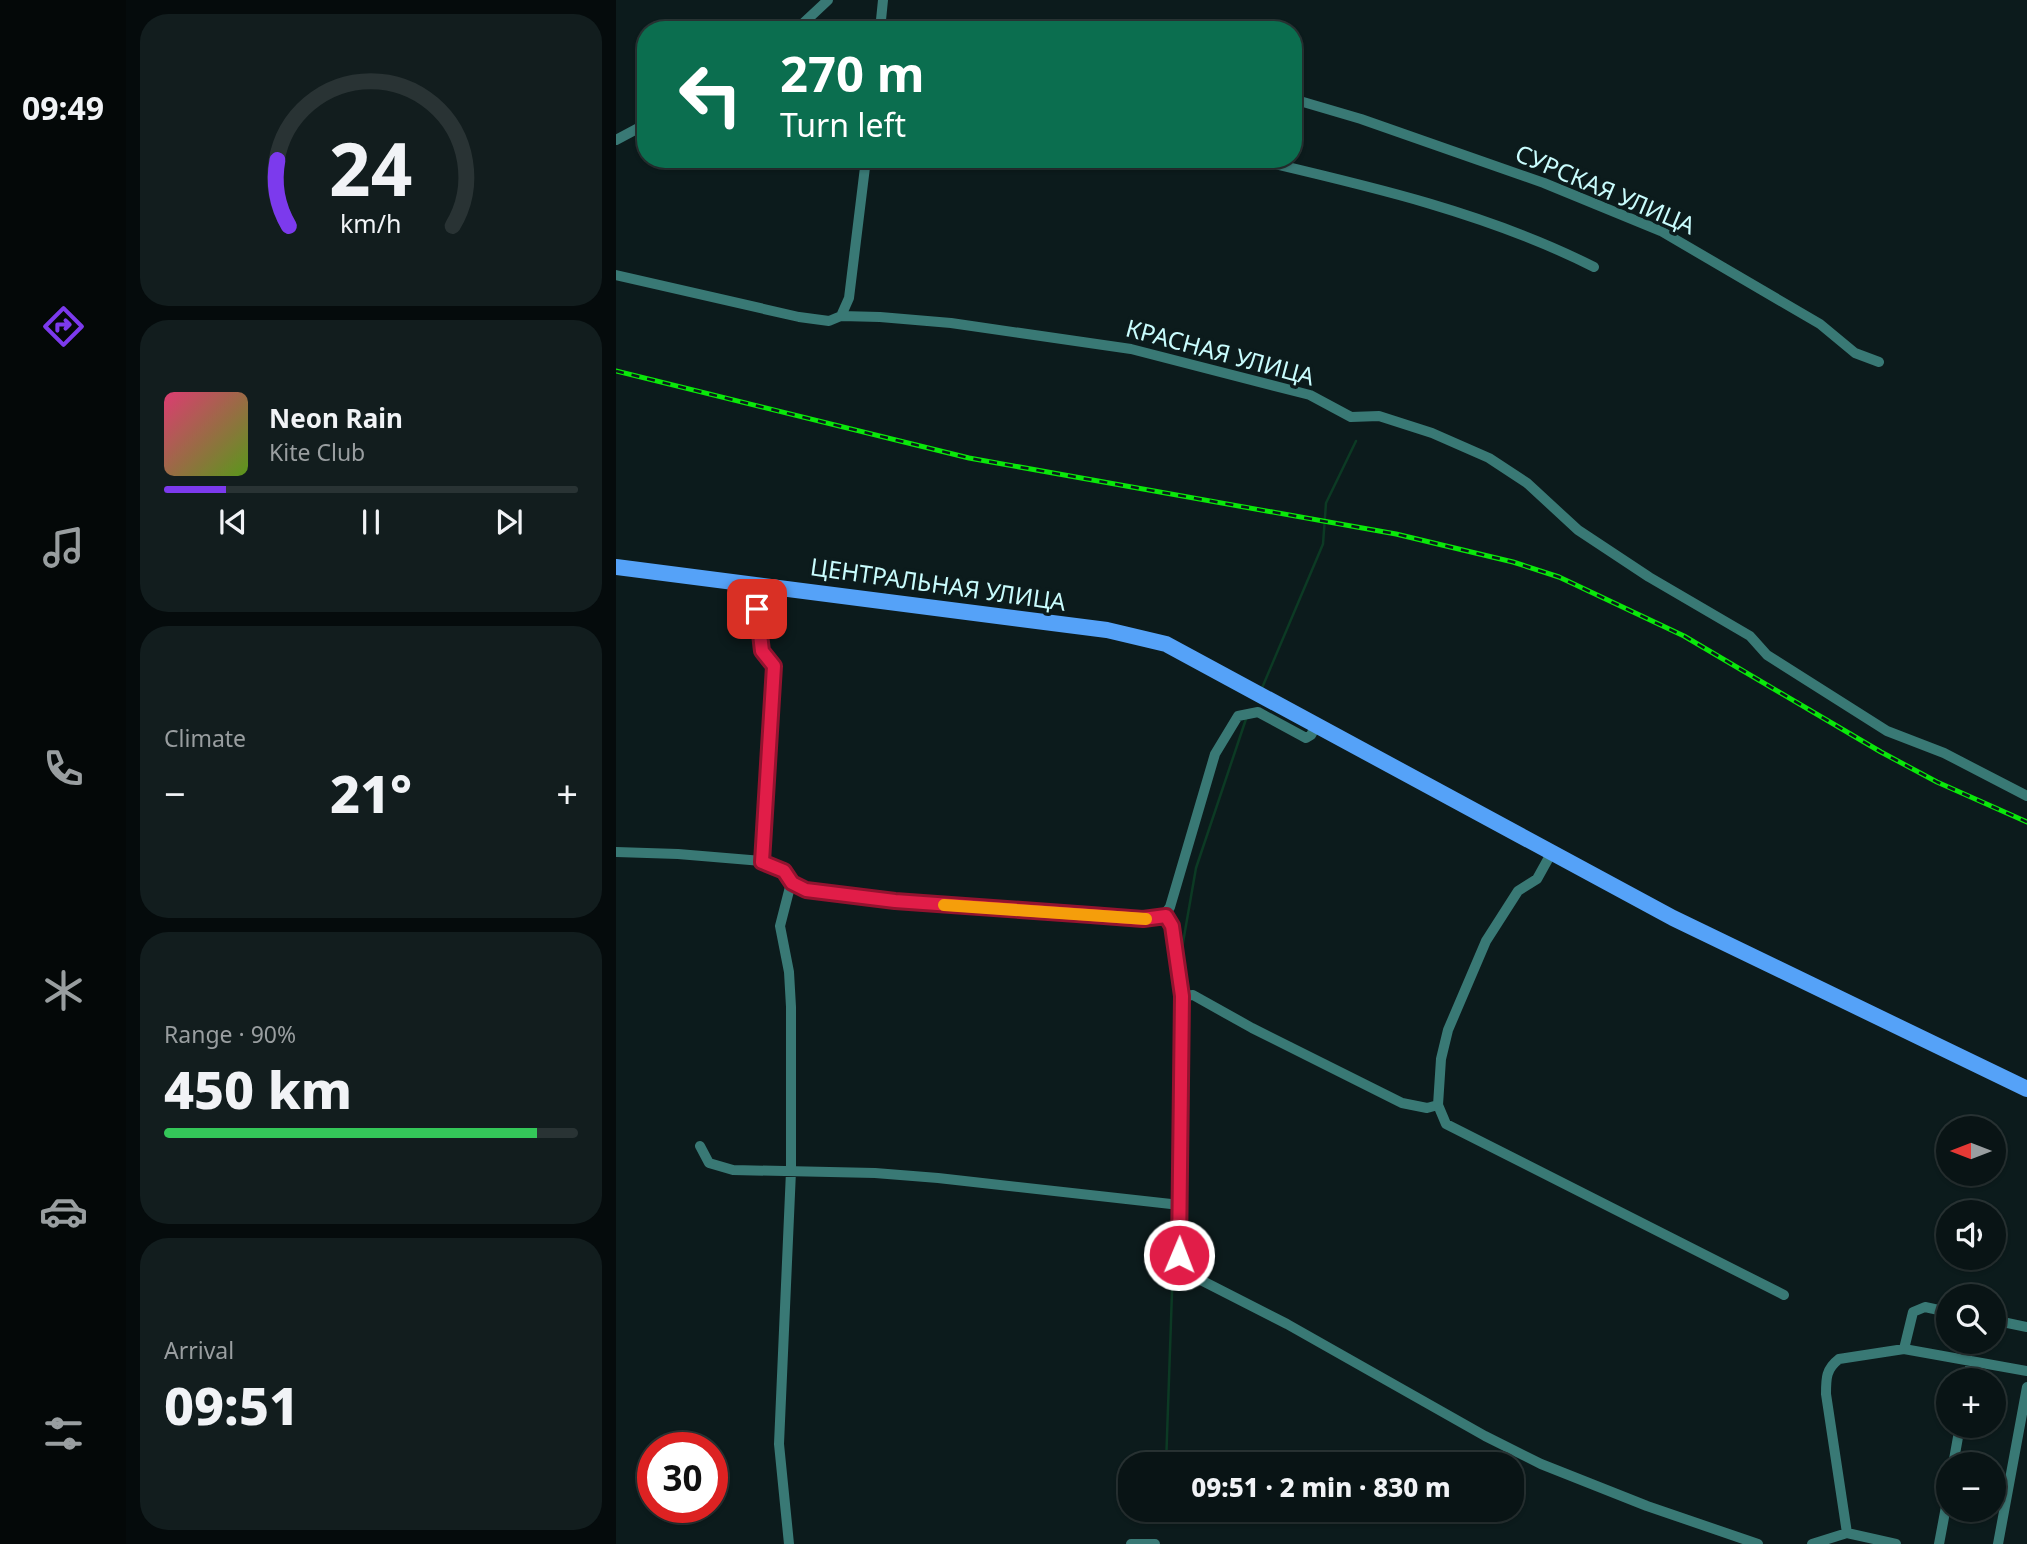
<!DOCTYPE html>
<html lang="en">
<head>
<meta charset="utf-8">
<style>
  body { margin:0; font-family:"Noto Sans",sans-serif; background:#121d1e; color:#f1f3f6; height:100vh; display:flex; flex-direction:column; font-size:26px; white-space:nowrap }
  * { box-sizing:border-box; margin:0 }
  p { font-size:23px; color:#999ea0 }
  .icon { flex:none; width:38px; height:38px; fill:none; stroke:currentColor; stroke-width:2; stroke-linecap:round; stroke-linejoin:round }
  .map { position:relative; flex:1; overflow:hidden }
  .details { display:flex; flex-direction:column; gap:14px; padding:14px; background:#050b0c; width:490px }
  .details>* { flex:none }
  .banner { position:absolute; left:21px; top:21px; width:665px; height:147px; border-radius:28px; box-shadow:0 2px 5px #0004,0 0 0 2px #293334; background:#0b6e4f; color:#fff; overflow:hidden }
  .needle { width:46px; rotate:270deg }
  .fabs { position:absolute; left:1320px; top:1116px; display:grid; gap:14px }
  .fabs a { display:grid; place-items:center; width:70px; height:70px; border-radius:50%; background:#091415; box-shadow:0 2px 5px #0004,0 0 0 2px #293334; font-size:35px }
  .speed { position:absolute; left:21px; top:1432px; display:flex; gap:14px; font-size:35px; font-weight:700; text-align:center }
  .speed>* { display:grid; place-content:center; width:91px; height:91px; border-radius:50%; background:#091415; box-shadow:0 2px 5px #0004,0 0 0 2px #293334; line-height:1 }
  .speed .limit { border:10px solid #d22; background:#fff; color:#111 }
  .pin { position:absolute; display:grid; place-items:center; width:60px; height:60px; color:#fff; margin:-30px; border-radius:14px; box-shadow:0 4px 10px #0006 }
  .me { position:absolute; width:77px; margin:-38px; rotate:1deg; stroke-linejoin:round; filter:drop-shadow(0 0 5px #0008) }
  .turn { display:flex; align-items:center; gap:24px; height:147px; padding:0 28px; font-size:32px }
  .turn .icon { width:91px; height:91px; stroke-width:2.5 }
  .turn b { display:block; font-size:49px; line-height:60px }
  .big { font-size:52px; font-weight:800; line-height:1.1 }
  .details .tile { flex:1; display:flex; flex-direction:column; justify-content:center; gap:10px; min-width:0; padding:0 24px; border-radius:28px; background:#121d1e }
  .details .dial { align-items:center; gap:0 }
  .dial svg { height:182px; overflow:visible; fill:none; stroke:#293334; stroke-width:7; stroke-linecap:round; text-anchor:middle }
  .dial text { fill:#f1f3f6; stroke:none }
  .song { display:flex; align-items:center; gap:21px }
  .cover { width:84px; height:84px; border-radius:10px; background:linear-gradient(135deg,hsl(340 70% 55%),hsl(90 70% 35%)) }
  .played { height:7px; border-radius:4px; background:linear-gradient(90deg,#7c3aed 15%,#293334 15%) }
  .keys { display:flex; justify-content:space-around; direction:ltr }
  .heat { display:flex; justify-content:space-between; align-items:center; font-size:38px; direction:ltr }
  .charge { height:10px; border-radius:5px; background:linear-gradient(90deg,#34c759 90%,#293334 0) }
  .trip { position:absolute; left:502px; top:1452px; width:406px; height:70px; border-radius:28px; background:#091415; box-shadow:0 2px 5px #0004,0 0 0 2px #293334; font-weight:800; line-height:70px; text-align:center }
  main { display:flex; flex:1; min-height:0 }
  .dock { display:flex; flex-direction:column; width:126px; justify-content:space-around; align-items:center; background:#040808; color:#999ea0 }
  .dock .icon { width:49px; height:49px }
  .dock .selected { color:#7c3aed }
  .dock b { font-size:32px; color:#f1f3f6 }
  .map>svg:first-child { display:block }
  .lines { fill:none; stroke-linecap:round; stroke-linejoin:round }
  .stream { stroke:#0c3a24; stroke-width:2.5 }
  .minor { stroke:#397975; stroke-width:10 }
  .primary { stroke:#55a2f8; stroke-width:16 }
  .rail-casing { stroke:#0ae80a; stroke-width:5 }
  .rail { stroke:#0c1b1c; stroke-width:2.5; stroke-dasharray:8; stroke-linecap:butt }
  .route-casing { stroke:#92132f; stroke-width:18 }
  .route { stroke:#e11d48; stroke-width:12 }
  .slow { stroke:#f59e0b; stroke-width:12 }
  .labels { text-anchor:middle; stroke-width:7; stroke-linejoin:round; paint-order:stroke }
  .street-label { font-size:24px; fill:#c9fcfd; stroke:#0c1b1c }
</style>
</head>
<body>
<main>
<nav class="dock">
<b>09:49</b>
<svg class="icon selected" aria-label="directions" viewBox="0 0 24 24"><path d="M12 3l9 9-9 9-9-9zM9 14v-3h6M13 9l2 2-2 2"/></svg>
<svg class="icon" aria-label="music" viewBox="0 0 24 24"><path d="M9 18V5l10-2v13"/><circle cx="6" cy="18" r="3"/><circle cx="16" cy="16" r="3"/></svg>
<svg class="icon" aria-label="phone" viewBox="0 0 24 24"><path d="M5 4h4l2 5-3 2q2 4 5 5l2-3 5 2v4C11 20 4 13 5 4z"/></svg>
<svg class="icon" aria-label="climate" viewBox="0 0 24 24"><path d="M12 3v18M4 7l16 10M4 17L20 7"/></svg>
<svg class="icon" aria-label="car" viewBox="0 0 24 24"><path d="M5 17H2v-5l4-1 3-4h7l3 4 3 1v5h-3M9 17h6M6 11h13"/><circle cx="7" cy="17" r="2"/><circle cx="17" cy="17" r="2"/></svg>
<svg class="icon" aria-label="filters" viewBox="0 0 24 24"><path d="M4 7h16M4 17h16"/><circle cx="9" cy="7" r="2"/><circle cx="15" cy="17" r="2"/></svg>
</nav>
<section class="details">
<div class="tile dial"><svg viewBox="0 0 100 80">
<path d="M14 69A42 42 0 1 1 86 69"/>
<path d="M14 69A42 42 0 0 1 9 40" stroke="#7c3aed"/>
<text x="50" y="56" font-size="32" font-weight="700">24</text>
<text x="50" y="72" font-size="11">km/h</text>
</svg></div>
<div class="tile">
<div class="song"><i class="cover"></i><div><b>Neon Rain</b><p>Kite Club</p></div></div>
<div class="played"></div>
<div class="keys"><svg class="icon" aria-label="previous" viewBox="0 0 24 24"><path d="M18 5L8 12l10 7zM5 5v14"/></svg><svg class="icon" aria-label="pause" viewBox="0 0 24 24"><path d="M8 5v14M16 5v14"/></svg><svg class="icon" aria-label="next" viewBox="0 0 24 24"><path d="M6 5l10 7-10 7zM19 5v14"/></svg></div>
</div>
<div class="tile"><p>Climate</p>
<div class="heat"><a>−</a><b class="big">21°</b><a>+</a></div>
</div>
<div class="tile"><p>Range · 90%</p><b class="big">450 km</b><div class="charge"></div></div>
<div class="tile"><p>Arrival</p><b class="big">09:51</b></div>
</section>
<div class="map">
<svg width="1411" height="1544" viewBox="0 0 1411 1544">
  <rect width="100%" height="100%" fill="#0c1b1c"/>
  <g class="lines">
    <path class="stream" d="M 646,688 L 707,544 L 710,503 L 740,441
      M 565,954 L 580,868 L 630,719
      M 550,1465 L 559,1206"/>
    <path class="minor" d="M 180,30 L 212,0
      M 264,30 L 267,0
      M 677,99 L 745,119 L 928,183 L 1045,231 L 1204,324 L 1239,353 L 1263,362
      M 0,140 L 30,124
      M 637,159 C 753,186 871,213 978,267
      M 0,275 L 183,317 L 213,321 L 225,316 L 264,317 L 335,323 L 515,349 L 694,395 L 735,417 L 763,416 L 816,433 L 873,458 L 911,483 L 962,530 L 1033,577 L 1134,636 L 1151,655 L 1271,731 L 1328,753 L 1411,796
      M 225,316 L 233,298 L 250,159
      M 132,583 L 141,609 L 146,651 L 158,665 L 146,861
      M 0,852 L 62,854 L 146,861 L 168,871 L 175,883 L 190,890 L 279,901 L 546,918 L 554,907 L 599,754 L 622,716 L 642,712 L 690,738 L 695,735 L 701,724
      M 550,916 L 556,926 L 566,996 L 563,1255 L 573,1274 L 671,1324 L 869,1436 L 925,1464 L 1031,1506 L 1142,1544
      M 566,996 L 577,995 L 636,1028 L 786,1103 L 811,1108 L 822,1105 L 825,1059 L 832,1030 L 870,941 L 902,891 L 921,879 L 936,852
      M 822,1105 L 830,1124 L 1168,1295
      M 84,1146 L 93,1163 L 117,1170 L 259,1173 L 322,1178 L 564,1205
      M 1377,1320 L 1411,1327
      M 1288,1349 L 1297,1312 L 1309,1307 L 1332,1312
      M 1352,1381 L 1355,1361
      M 1337,1465 L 1344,1426
      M 1231,1533 L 1210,1394 C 1210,1378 1210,1369 1223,1359 L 1288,1349 L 1411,1371
      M 173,1544 L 163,1444 L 175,1171 L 175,1007 L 173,972 L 164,926 L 175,883
      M 515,1544 L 539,1544
      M 1196,1544 L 1231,1533 L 1280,1544
      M 1323,1544 L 1332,1496
      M 1382,1544 L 1411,1387"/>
    <path class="primary" d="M 0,567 L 491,630 L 550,644 L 1057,918 L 1411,1089"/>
    <defs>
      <path id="rail" d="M 0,371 L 353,458 L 780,534 L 897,562 L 943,577 L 1068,636 L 1265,752 L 1321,782 L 1411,822"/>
    </defs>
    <use href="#rail" class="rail-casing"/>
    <use href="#rail" class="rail"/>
  </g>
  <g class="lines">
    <defs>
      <path id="route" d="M 141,609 L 146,651 L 158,666 L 146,862 L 168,871 L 176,883 L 190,890 L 279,901 L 475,915 L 527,919 L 550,916 L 556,926 L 566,996 L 563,1255"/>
    </defs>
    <use href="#route" class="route-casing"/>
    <use href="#route" class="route"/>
    <path class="slow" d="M 328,905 L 530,919"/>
  </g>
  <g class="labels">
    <g class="street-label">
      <text transform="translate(989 190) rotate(23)" y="8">СУРСКАЯ УЛИЦА</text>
      <text transform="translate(604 353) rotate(15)" y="8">КРАСНАЯ УЛИЦА</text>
      <text transform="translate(322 585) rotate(8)" y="8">ЦЕНТРАЛЬНАЯ УЛИЦА</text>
    </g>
  </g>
</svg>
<div class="fabs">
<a><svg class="needle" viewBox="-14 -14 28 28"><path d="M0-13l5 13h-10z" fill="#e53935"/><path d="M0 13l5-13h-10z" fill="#999ea0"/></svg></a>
<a><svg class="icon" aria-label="sound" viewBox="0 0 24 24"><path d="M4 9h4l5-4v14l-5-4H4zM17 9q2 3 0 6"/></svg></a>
<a><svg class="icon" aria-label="search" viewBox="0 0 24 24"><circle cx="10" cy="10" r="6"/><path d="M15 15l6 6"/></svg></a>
<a>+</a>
<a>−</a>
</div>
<div class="speed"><div class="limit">30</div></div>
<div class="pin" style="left:141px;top:609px;background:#d93025"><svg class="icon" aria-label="arrive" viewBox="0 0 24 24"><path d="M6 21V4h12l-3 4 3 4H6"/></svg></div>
<svg class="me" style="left:563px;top:1255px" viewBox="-20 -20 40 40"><circle r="17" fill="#e11d48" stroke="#fff" stroke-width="3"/><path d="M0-11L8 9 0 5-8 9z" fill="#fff"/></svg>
<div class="trip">09:51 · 2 min · 830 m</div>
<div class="banner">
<div class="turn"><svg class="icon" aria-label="left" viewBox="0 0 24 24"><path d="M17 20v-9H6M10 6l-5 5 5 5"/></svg><div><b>270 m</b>Turn left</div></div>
</div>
</div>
</main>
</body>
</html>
